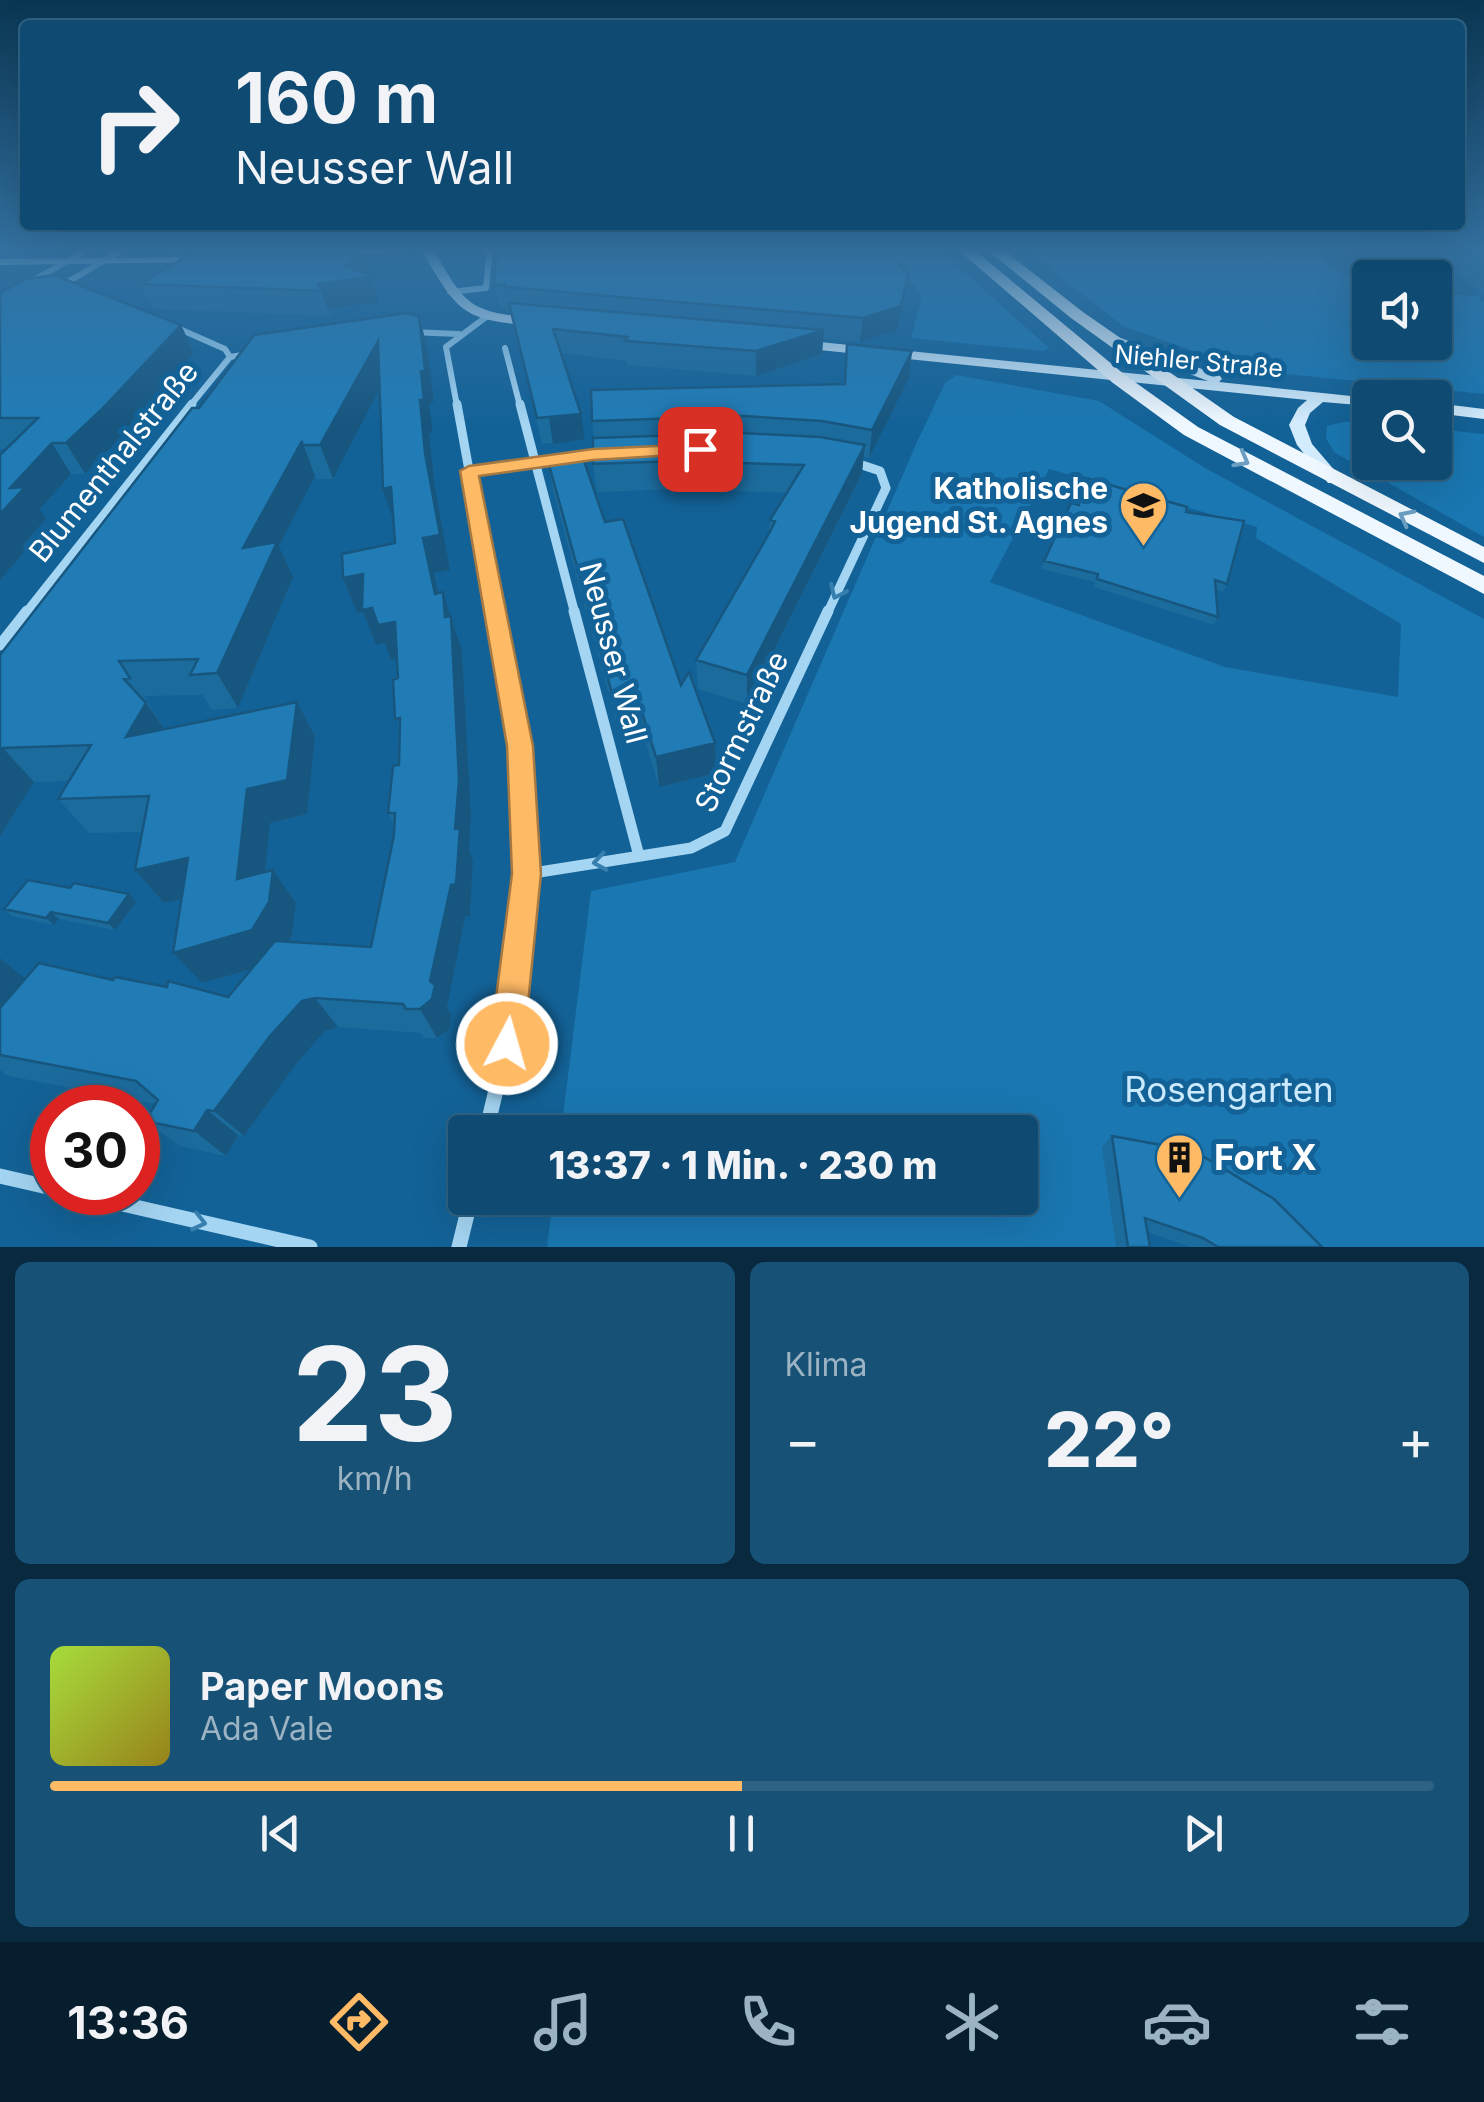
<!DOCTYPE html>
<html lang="de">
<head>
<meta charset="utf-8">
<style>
  body { margin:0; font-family:Inter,sans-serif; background:#175176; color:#f1f3f6; height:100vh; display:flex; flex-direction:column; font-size:38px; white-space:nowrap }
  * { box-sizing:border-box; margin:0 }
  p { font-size:32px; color:#9bb3c3 }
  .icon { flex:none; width:55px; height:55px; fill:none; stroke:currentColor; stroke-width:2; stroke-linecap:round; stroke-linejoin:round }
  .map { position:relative; height:1247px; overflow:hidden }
  .side { display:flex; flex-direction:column; gap:15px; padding:15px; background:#08293e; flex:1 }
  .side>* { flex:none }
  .top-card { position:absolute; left:20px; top:20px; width:1445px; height:210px; border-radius:10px; box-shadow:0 10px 40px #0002,0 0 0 2px #2e6284; background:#0e4a71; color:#f1f3f6; overflow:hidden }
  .buttons { position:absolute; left:1352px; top:260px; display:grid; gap:20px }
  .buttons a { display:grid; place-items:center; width:100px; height:100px; border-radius:10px; background:#0e4a71; box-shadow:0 10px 40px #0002,0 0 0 2px #2e6284; font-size:50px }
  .speed { position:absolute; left:30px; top:1085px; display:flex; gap:20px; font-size:50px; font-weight:700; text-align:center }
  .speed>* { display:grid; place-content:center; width:130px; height:130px; border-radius:50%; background:#0e4a71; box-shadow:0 10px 40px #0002,0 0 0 2px #2e6284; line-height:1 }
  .speed .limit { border:15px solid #d22; background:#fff; color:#111 }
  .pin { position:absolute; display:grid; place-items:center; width:85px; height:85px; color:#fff; margin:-42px; border-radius:20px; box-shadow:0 5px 15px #0006 }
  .me { position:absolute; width:110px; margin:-55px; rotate:6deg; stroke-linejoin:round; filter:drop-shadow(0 0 8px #0008) }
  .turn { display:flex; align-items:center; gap:35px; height:210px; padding:0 50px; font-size:45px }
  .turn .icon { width:130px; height:130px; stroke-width:2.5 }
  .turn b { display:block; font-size:70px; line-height:85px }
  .big { font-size:75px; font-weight:800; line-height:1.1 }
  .side .tile { flex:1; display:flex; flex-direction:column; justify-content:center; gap:15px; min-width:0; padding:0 35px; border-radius:15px; background:#175176 }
  .side .dial { align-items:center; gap:0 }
  .dial b { font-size:130px; line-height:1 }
  .song { display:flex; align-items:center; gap:30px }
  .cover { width:120px; height:120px; border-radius:15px; background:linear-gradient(135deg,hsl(80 70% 55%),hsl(50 70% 35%)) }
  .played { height:10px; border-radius:5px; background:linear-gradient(90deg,#ffba66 50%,#2e6284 50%) }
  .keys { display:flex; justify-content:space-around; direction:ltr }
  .heat { display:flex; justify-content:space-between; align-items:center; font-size:55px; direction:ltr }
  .side .tiles { flex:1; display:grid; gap:15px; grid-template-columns:1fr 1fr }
  .tile:last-child { grid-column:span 2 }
  .trip { position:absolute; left:448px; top:1115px; width:590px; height:100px; border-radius:10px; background:#0e4a71; box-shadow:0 10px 40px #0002,0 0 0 2px #2e6284; font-weight:800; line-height:100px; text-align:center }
  .menu { display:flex; height:160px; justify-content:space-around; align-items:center; background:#061e2d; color:#9bb3c3 }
  .menu .icon { width:70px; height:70px }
  .menu .current { color:#ffba66 }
  .menu b { font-size:45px; color:#f1f3f6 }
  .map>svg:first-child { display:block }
  .green { fill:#1a77b1; fill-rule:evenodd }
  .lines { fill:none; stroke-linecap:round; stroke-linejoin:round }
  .street-far3 { stroke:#a4d5f3; stroke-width:6 }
  .street-far2 { stroke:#a4d5f3; stroke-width:9 }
  .street-far1 { stroke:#a4d5f3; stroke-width:11 }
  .street { stroke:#a4d5f3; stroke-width:15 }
  .secondary { fill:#d3ecfd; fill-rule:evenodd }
  .primary { fill:#f0f8ff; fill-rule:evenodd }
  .wall { fill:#1c6b9d; fill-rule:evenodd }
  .shaded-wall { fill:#17577f }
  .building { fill:#217cb6; stroke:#17577f; stroke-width:2.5 }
  .oneway { stroke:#6b9ec1 }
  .oneway2 { stroke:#377fae }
  .route { fill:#ffba66; stroke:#a67942; stroke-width:2.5 }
  .labels { text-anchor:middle; stroke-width:10; stroke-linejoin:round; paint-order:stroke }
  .far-street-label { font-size:25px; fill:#fff; stroke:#136297 }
  .street-label { font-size:30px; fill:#fff; stroke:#136297 }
  .poi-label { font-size:30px; font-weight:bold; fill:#fff; stroke:#136297; text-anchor:end }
  .near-park-label { font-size:35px; fill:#cceafd; stroke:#136297 }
  .near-poi-label { font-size:35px; font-weight:bold; fill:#fff; stroke:#136297; text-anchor:start }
</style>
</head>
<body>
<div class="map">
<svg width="1484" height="1247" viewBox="0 0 1484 1247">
  <rect width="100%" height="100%" fill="#136297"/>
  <path class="green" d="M 883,248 L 937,248 L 1049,348 L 1044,351 L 911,338 L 922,295 L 898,262 Z
    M 1023,248 L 1305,248 L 1348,277 L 1370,285 L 1370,342 L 1435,342 L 1435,293 L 1477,296 L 1484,302 L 1484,394 L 1247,370 L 1123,326 Z
    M 956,375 L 1099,401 L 1205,468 L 1484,619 L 1484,1247 L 1299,1247 L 1206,1173 L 1116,1247 L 547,1247 L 553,1198 L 1020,1198 L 1020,1132 L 561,1132 L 591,891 L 735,862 L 917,442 L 945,383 ZM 1049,469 L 1257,527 L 1256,538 L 1401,624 L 1398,697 L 1225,667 L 990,582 Z
    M 1343,422 L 1370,422 L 1370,462 L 1435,462 L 1435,429 L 1484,434 L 1484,537 L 1334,452 L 1326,438 L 1327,426 Z"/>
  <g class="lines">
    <path class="street-far3" d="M 30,282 L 91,248
      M 61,286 L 125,248
      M 450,292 L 486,288 L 490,248
      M 175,327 L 225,349 L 230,357 L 249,354
      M 410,332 L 459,334
      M 505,348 L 520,406
      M 190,406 L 230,357
      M 457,406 L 446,347 L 486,317"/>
    <path class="street-far2" d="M 457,404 L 495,614
      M 520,404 L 575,614
      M 469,471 L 607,454
      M 25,614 L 192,404
      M 827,614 L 886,488 L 880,471 L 853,462"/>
    <path class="street-far1" d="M 495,611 L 520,746 L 525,887
      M 574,611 L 639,856
      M 0,645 L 27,611
      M 527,874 L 691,848 L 725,831 L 828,611"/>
    <path class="street" d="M 486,1132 L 507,1044 L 526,885
      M 0,1176 L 52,1188
      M 70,1192 L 310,1247
      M 459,1247 L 471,1198"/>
    <path class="secondary" d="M 345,248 L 417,248 L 411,251 L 337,255 L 331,252 Z
      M 420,248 L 432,248 C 467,306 467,312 537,318 L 544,322 L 537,326 C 460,320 459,313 420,248 Z
      M 207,257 L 207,261 L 203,262 L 0,265 L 0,259 Z
      M 1111,338 L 1121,338 L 1220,376 L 1222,379 L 1219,382 L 1370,398 L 1370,406 L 1323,402 L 1310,413 L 1305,425 L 1312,444 L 1342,479 L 1340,483 L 1328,483 L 1297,445 L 1289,425 L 1298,408 L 1307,400 L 800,348 L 793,344 L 800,340 L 1208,381 L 1111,344 Z
      M 1435,403 L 1484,409 L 1484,419 L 1435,413 Z"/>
    <path class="primary" d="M 956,248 L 972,248 L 1125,375 L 1198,427 L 1484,576 L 1484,594 L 1184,435 L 1113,383 Z
      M 985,248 L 1001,248 L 1083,312 L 1234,417 L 1484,547 L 1484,563 L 1220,425 L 1071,318 Z"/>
  </g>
  <path class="wall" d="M 159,248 L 351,248 L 363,250 L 379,302 L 328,309 L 331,316 L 153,309 L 141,284 L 180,260 L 177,253 L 167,254 Z
    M 1433,248 L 1484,248 L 1484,295 Z
    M 908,275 L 898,330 L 860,342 L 823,339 L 822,354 L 756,376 L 627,365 L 627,361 L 561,353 L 585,439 L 542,444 L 511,311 L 509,308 L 499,308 L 494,285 Z
    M 0,293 L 181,325 L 194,353 L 118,440 L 85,474 L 71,474 L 40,509 L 46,519 L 23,545 L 26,550 L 0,580 L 0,455 L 7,449 L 0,449 Z
    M 419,316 L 427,346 L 434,402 L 429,403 L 433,433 L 429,433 L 435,487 L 450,570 L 434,573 L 438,593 L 451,616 L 462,651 L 471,815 L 469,850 L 473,861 L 470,916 L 465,917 L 447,1008 L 451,1015 L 449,1029 L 437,1038 L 424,1038 L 421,1033 L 338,1027 L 325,1031 L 296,1064 L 244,1136 L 238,1135 L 226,1156 L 180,1146 L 145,1121 L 155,1104 L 8,1076 L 0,1070 L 0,958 L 25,979 L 113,980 L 228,997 L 251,969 L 202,983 L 173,953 L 181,898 L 164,903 L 135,870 L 142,832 L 89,833 L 58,799 L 69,781 L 34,782 L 0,836 L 0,655 L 199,408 ZM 380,387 L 395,543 L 343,578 L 357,613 L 363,612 L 376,645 L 385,643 L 391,660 L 397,659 L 399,765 L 388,813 L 394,825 L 394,835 L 371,947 L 288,941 L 292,935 L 296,903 L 273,870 L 265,872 L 270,823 L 307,814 L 315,737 L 164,729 L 144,696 L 203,695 L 212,710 L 238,708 L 293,577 L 279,546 L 315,476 L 316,479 L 333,479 Z
    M 847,344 L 912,351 L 909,378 L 869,458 L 863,457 L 862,473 L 747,704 L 698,689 L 696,660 L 769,534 L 770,520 L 787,493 L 680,489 L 597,492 L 593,464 L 594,438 L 592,421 L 844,384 Z
    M 548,461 L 605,522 L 681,685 L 715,743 L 716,773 L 659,787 L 642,730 L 620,735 L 553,490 Z
    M 1082,477 L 1186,512 L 1227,584 L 1223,592 L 1215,589 L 1218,617 L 1214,625 L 1094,587 L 1095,582 L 1041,569 L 1044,561 L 1078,505 Z
    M 136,902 L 115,930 L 59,919 L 54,925 L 12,916 L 4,909 Z
    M 1112,1136 L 1322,1247 L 1191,1247 L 1147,1232 L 1150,1247 L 1116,1247 L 1102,1147 Z"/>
  <path class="shaded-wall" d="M 0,248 L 61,248 L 55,250 L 0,255 Z
    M 363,250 L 379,302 L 328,309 L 318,284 L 345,266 Z
    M 908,275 L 898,330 L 860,342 L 863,318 Z
    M 419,316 L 427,346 L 434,402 L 429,403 L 433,433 L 429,433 L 435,487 L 450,570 L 434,573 L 446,629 L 435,594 L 423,538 L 425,453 L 420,400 Z
    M 181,325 L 194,353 L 118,440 L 85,474 L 66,443 Z
    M 824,330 L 822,354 L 756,376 L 756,351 Z
    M 378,341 L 388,372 L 333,479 L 320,445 Z
    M 912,351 L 909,378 L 869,458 L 872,430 Z
    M 581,414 L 585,439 L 553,444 L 549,418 Z
    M 302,441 L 315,476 L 279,546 L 293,577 L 238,708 L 217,673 L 243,548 Z
    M 52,443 L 71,474 L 40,509 L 46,519 L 23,545 L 26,550 L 0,580 L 0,514 L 10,488 Z
    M 865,445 L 862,473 L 747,704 L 747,675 Z
    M 391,487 L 394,523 L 383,489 Z
    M 363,574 L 395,622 L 408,657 L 391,660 L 385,643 L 376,645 L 363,612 L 357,613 L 343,578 Z
    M 443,592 L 462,651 L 471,815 L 469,850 L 473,861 L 470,916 L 465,917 L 447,1008 L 451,1015 L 449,1029 L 437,1038 L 420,1009 L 430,981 L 455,829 Z
    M 638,699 L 642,730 L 620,735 L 615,704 Z
    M 297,702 L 315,737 L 307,814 L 270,823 L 261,912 L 237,879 L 247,789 Z
    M 146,703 L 171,738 L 126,737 Z
    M 715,743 L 716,773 L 659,787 L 656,757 Z
    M 3,748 L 34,782 L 0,836 L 0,751 Z
    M 188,858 L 214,891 L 164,903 L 135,870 Z
    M 273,870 L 296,903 L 292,935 L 277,962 L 202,983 L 173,953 Z
    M 129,894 L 136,902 L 115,930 L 108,923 Z
    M 51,912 L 59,919 L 54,925 L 46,918 Z
    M 0,958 L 33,985 L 0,1041 Z
    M 315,998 L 338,1027 L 325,1031 L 296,1064 L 244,1136 L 214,1111 L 270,1036 L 302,1001 Z
    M 207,1110 L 238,1135 L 226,1156 L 194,1131 Z"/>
  <path class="building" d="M 184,248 L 351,248 L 363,250 L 345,266 L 372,276 L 318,284 L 322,291 L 141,284 L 192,253 Z
    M 497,248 L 887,248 L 908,275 L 901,306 L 863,318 L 505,287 L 505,284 L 494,285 Z
    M 54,275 L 181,325 L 101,410 L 66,443 L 52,443 L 10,488 L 25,487 L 0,514 L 0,455 L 38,418 L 0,418 L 0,293 L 26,279 Z
    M 509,303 L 824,330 L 756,351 L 625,341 L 628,337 L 553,329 L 581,414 L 537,418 Z
    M 407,313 L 419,316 L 425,370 L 421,371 L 424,400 L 420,400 L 425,453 L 440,535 L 423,538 L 435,594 L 443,592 L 445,617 L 451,616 L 459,780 L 455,829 L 460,828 L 456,884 L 451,885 L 430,981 L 435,985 L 432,999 L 420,1009 L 406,1009 L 403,1004 L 315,998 L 302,1001 L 270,1036 L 214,1111 L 207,1110 L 194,1131 L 145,1121 L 158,1100 L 136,1081 L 0,1055 L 0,1008 L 39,963 L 113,980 L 115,977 L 167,987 L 168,981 L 228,997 L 275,941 L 371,947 L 394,835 L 395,813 L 388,813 L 393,766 L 399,765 L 400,718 L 395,719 L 393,680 L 398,678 L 395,622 L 378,625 L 372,608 L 362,610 L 363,574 L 343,578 L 342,554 L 395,543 L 391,487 L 383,489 L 378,341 L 320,445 L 302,445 L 302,441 L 243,548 L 277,542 L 217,673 L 190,675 L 198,659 L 119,661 L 130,678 L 124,679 L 146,703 L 126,737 L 297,702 L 287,780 L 247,789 L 237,879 L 273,870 L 269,902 L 252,930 L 173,953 L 188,858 L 135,870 L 149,796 L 58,799 L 91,745 L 3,748 L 0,751 L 0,655 L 192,408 L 199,408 L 254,335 Z
    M 847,344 L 912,351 L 872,430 L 822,421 L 743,416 L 592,421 L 591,390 L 845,384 Z
    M 742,433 L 820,437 L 865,445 L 747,675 L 696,660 L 771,530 L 775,521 L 770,520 L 804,465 L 678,461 L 593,464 L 593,438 Z
    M 582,455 L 605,522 L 623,519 L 681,685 L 689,672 L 715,743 L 656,757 L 638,699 L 615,704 L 548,461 Z
    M 1082,477 L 1187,507 L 1186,512 L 1244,521 L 1227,584 L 1215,580 L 1218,617 L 1097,579 L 1098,574 L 1044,561 L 1071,503 L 1079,505 Z
    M 28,880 L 70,888 L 74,883 L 129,894 L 108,923 L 51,912 L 46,918 L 4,909 Z
    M 1112,1136 L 1194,1151 L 1274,1199 L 1322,1247 L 1218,1247 L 1203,1238 L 1145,1218 L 1150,1247 L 1128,1247 Z"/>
  <defs><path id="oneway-chevron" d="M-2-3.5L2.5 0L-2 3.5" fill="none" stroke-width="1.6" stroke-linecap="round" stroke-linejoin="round" transform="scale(2.5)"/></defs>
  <g class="oneway">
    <use href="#oneway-chevron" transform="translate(1242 460) rotate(29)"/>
    <use href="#oneway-chevron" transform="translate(1406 517) rotate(-153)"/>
  </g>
  <g class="oneway2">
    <use href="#oneway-chevron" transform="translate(837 592) rotate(115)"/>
    <use href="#oneway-chevron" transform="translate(600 862) rotate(171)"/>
    <use href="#oneway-chevron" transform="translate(199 1222) rotate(13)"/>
  </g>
  <linearGradient id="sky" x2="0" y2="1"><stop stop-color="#0a3653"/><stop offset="0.59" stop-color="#3371a1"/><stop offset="1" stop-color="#3371a1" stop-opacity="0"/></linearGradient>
  <rect width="1484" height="423" fill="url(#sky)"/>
  <path class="route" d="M 700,444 L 710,449 L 707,453 L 593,460 L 479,476 L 533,746 L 541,874 L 524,1044 L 519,1056 L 507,1061 L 495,1056 L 490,1044 L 512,874 L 507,746 L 460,471 L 469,466 L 593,449 Z"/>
  <defs>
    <symbol id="school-pin" viewBox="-11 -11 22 30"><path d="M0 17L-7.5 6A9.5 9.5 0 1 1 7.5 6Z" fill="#ffba66" stroke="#136297"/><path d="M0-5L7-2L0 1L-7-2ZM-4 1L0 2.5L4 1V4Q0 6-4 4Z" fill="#111"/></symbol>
    <symbol id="building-pin" viewBox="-11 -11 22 30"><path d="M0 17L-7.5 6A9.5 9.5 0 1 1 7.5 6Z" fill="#ffba66" stroke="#136297"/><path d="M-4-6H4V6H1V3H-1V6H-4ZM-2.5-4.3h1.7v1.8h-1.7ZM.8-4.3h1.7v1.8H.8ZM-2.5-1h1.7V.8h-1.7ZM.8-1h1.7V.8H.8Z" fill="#111"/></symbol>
  </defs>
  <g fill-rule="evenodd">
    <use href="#school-pin" x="1116" y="478" width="55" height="75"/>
    <use href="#building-pin" x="1152" y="1130" width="55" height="75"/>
  </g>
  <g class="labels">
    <g class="far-street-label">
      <text transform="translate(1199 361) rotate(5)" y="9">Niehler Straße</text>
    </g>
    <g class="street-label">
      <text transform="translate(114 462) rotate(-51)" y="10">Blumenthalstraße</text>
      <text transform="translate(613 653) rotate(75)" y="10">Neusser Wall</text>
      <text transform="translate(742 732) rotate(-64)" y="10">Stormstraße</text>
    </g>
    <g class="poi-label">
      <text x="1108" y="499">Katholische<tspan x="1108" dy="34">Jugend St. Agnes</tspan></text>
    </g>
    <g class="near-park-label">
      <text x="1229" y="1102">Rosengarten</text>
    </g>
    <g class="near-poi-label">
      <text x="1214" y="1170">Fort X</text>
    </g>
  </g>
</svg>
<div class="buttons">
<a><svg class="icon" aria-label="sound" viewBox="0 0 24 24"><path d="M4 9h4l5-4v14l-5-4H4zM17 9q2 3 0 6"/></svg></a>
<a><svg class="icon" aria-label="search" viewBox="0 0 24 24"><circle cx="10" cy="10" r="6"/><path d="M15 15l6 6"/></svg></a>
</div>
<div class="speed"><div class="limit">30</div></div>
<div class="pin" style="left:700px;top:449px;background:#d93025"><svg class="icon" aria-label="arrive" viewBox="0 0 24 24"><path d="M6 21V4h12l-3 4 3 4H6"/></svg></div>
<svg class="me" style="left:507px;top:1044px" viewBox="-20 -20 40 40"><circle r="17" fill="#ffba66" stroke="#fff" stroke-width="3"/><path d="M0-11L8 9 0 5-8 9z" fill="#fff"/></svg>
<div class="trip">13:37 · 1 Min. · 230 m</div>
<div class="top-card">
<div class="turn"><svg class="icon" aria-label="right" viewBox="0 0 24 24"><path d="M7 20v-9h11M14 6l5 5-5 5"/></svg><div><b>160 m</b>Neusser Wall</div></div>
</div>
</div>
<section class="side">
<div class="tiles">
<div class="tile dial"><b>23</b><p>km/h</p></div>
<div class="tile"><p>Klima</p>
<div class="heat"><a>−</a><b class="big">22°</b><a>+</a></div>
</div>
<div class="tile">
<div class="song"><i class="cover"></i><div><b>Paper Moons</b><p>Ada Vale</p></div></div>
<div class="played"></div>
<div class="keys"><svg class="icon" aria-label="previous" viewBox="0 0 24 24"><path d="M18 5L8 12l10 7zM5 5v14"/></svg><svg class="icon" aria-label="pause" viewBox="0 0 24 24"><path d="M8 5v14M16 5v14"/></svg><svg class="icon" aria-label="next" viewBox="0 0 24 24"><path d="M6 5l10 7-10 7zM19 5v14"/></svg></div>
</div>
</div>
</section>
<nav class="menu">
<b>13:36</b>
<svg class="icon current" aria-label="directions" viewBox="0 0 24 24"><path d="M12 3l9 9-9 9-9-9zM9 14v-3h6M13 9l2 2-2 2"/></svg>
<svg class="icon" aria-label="music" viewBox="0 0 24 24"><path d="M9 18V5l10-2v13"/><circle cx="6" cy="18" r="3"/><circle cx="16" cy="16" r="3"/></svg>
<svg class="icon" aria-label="phone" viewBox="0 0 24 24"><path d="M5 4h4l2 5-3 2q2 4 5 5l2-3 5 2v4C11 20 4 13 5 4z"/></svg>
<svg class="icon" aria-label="climate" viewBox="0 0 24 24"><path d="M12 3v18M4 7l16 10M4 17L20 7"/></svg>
<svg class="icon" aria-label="car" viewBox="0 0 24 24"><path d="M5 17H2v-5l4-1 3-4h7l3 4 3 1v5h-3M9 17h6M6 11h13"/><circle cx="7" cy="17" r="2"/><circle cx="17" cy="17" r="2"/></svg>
<svg class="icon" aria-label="filters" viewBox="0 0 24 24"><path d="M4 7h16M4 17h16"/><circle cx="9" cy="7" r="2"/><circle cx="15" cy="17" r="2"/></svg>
</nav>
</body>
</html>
